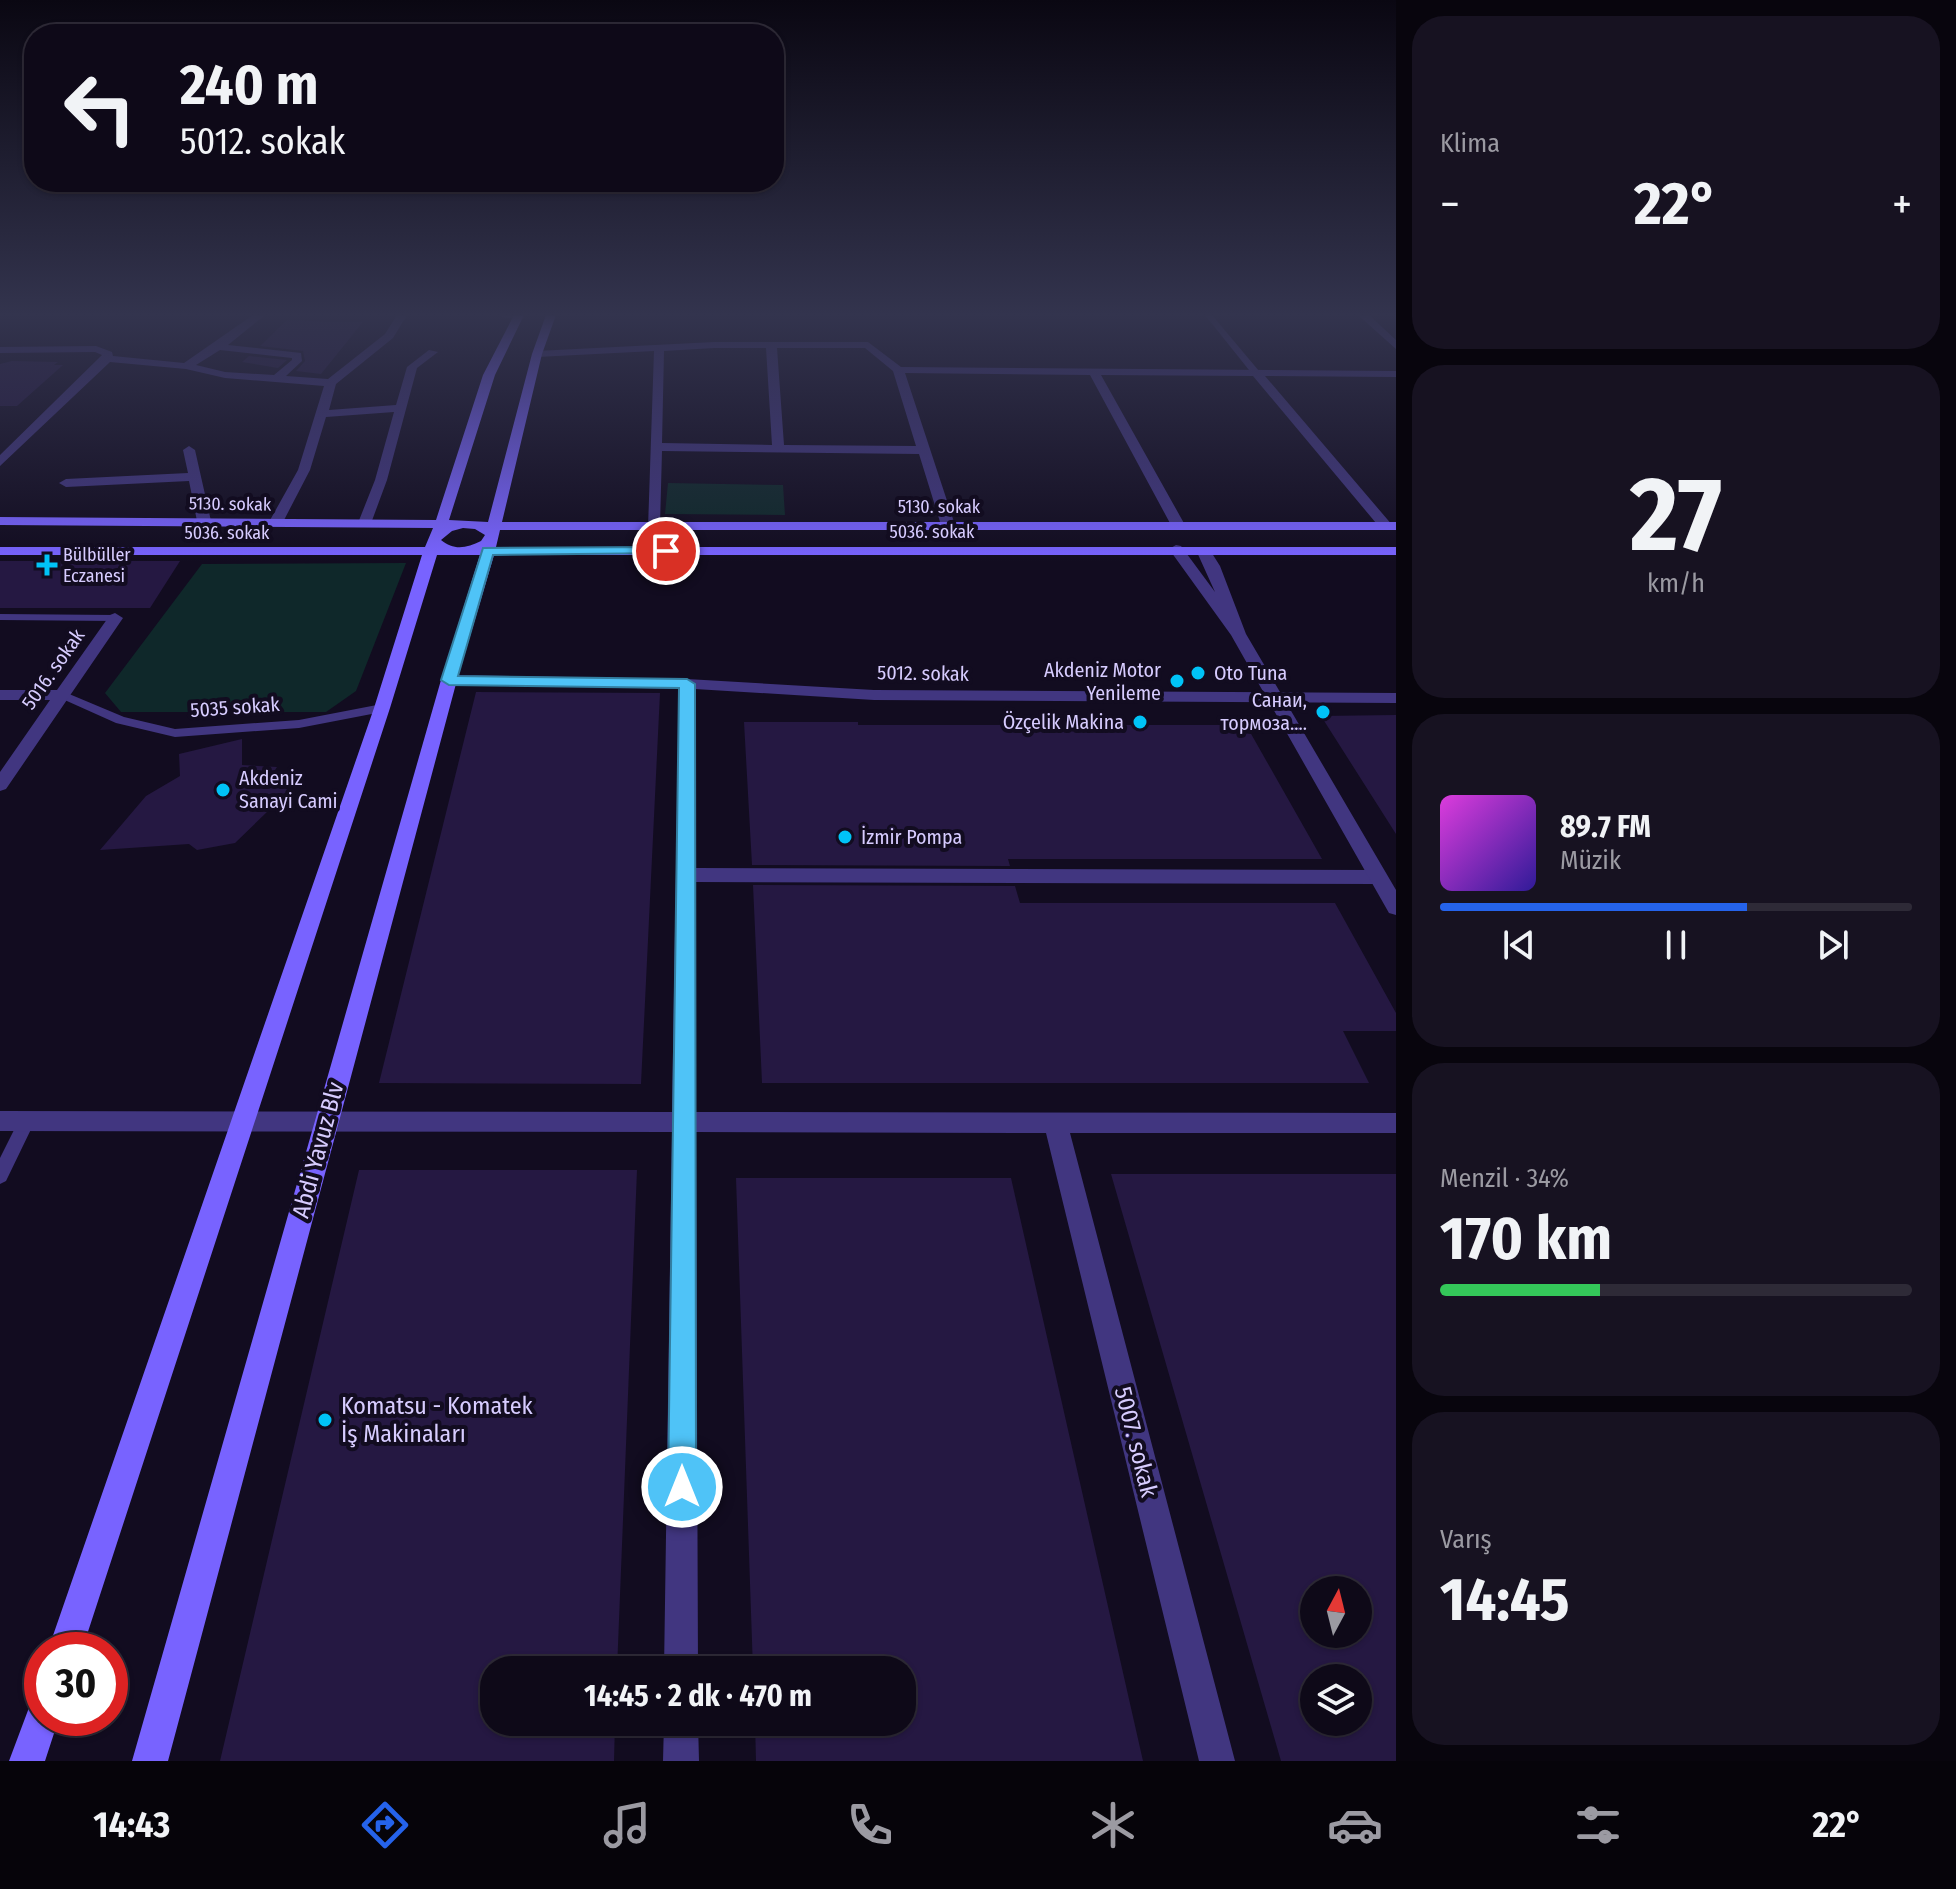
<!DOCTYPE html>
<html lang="tr">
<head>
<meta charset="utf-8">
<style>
  body { margin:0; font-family:"Fira Sans Condensed",sans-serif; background:#171221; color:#f1f3f6; height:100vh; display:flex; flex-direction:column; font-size:30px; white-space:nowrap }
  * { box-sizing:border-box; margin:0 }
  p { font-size:26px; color:#9b9aa2 }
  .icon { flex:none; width:44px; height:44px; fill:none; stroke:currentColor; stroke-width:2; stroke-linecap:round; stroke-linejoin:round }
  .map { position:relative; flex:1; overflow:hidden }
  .drawer { display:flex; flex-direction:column; gap:16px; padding:16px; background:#08050d; width:560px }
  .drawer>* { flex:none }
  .guide { position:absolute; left:24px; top:24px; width:760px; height:168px; border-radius:32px; box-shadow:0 2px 6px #0004,0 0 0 2px #2e2a37; background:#0e0918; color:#f1f3f6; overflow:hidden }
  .needle { width:52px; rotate:7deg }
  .tools { position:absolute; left:1300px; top:1576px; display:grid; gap:16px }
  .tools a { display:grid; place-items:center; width:72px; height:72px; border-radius:50%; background:#0e0918; box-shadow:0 2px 6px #0004,0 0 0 2px #2e2a37; font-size:40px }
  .speed { position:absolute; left:24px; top:1632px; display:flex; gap:16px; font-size:40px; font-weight:700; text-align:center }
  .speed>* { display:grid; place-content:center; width:104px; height:104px; border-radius:50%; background:#0e0918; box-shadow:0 2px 6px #0004,0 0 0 2px #2e2a37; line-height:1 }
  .speed .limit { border:12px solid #d22; background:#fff; color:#111 }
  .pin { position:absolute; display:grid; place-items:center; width:68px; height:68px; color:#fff; margin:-34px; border:4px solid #fff; border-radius:50%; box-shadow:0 2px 8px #0007 }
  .me { position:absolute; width:88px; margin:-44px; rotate:0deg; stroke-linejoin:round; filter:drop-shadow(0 0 6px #0008) }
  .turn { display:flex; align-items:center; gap:28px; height:168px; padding:0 24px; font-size:36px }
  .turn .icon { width:104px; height:104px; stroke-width:2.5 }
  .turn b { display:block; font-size:56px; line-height:68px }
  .big { font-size:60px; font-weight:700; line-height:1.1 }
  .drawer .widget { flex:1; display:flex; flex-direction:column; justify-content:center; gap:12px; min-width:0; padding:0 28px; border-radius:32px; background:#171221 }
  .drawer .dial { align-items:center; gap:0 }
  .dial b { font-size:104px; line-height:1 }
  .song { display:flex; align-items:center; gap:24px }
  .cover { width:96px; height:96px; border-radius:12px; background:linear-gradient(135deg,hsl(300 70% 55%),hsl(250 70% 35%)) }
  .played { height:8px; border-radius:4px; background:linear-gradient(90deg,#2563eb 65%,#2e2a37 65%) }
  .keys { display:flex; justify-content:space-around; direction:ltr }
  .heat { display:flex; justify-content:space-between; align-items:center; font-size:44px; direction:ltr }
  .charge { height:12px; border-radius:6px; background:linear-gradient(90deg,#34c759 34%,#2e2a37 0) }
  .trip { position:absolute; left:480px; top:1656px; width:436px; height:80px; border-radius:32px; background:#0e0918; box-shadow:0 2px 6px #0004,0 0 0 2px #2e2a37; font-weight:700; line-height:80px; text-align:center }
  .tab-bar { display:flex; height:128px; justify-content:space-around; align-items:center; background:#06040a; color:#9b9aa2 }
  .tab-bar .icon { width:56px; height:56px }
  .tab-bar .current { color:#2563eb }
  .tab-bar b { font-size:36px; color:#f1f3f6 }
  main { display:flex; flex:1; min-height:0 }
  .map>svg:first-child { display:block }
  .green { fill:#0f282a }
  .building { fill:#251842; fill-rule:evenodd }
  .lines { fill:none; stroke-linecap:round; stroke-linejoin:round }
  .service { fill:#413680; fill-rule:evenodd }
  .minor { fill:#413680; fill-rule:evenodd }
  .tertiary { fill:#413680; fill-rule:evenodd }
  .secondary { fill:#7863ff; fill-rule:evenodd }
  .route { fill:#4fc3f7; stroke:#337fa1; stroke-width:2 }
  .poi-dot { fill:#00c3f7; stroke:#120c20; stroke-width:3 }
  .labels { text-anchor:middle; stroke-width:8; stroke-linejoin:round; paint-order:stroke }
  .far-street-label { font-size:18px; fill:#d7ccff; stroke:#120c20 }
  .far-poi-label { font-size:18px; fill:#d7ccff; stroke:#120c20; text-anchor:start }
  .street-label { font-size:20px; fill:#d7ccff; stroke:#120c20 }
  .poi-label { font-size:20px; fill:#d7ccff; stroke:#120c20; text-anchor:end }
  .near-street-label { font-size:24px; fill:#d7ccff; stroke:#120c20 }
  .near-poi-label { font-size:24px; fill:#d7ccff; stroke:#120c20; text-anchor:start }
</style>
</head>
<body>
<main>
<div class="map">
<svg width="1396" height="1761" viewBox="0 0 1396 1761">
  <rect width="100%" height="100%" fill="#120c20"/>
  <path class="green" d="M 668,483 L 783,485 L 785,515 L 665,514 Z
    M 406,563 L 356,691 L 326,712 L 121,712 L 105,693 L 202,564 Z"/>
  <path class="building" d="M 287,320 L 336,322 L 363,322 L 321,374 L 296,371 L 305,361 L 303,351 L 260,346 Z
    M 249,356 L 287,360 L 278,368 L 242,362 Z
    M 12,361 L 58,362 L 54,365 L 63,365 L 17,406 L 0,406 L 0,364 Z
    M 0,561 L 180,561 L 150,608 L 0,608 Z
    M 476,692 L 660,693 L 641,1084 L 379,1083 Z
    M 1396,715 L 1396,834 L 1321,716 Z
    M 744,722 L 858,722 L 858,725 L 1246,725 L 1322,859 L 1008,859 L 1010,866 L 752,865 Z
    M 242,739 L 242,765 L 277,767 L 271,776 L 296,784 L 235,843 L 197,850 L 189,844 L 100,850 L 146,796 L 180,776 L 179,754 Z
    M 753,885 L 1015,886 L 1020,903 L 1335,903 L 1396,1013 L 1396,1031 L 1343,1031 L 1369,1083 L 762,1083 Z
    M 359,1170 L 637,1170 L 617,1670 L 494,1670 L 494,1722 L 615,1722 L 614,1761 L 220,1761 Z
    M 1111,1174 L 1396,1174 L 1396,1761 L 1281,1761 ZM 1314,1590 L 1358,1590 L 1358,1634 L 1314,1634 ZM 1314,1678 L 1358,1678 L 1358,1722 L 1314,1722 Z
    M 736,1178 L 1011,1178 L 1143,1761 L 756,1761 L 755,1722 L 902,1722 L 902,1670 L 753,1670 Z"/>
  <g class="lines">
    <path class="service" d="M 1205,315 L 1212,315 L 1259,371 L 1259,375 L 1253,375 Z
      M 0,614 L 115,615 L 120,618 L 115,621 L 0,620 Z
      M 62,691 L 124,717 L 175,729 L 299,720 L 382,704 L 388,708 L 382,712 L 299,728 L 175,737 L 116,723 L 58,697 L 58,693 Z
      M 27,1114 L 33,1116 L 35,1121 L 6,1181 L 0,1184 L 0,1158 L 21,1116 Z"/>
    <path class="minor" d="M 253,315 L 265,315 L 228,345 L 301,353 L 302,361 L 286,376 L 328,379 L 385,334 L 397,315 L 407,315 L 393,338 L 336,384 L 329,410 L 396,405 L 407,367 L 429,350 L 438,352 L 417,368 L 387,480 L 370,526 L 358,523 L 375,480 L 394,412 L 326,417 L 310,470 L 283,522 L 276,526 L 269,522 L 298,470 L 324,386 L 225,378 L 186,369 L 110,362 L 0,466 L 0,455 L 102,355 L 95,352 L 0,353 L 0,347 L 96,346 L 112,352 L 113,356 L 184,363 ZM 220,350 L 292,358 L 292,360 L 274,375 L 225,372 L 196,365 Z
      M 494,315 L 523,315 L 524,317 L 519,320 Z
      M 1358,315 L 1369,315 L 1396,340 L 1396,349 Z
      M 714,342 L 868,342 L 901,367 L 1396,371 L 1396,377 L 1265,376 L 1393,526 L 1381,529 L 1253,376 L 1101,375 L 1185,525 L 1178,529 L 1171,525 L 1090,375 L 905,373 L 955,525 L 953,528 L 941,525 L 919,454 L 662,451 L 660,525 L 648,528 L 654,351 L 537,357 L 532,354 L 537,351 ZM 714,348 L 766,348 L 772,445 L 662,443 L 664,351 ZM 777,348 L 865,348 L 893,371 L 916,446 L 784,445 Z
      M 189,446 L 195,450 L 211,521 L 209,524 L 197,521 L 189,481 L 66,487 L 59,483 L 66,479 L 188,473 L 183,450 Z
      M 115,613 L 123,618 L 6,789 L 0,791 L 0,772 L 50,700 L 0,700 L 0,690 L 57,690 L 110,615 Z
      M 449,675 L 687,679 L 874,690 L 1396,693 L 1396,703 L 874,700 L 695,689 L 696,868 L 1378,870 L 1388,877 L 1378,884 L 696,882 L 696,1112 L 1396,1113 L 1396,1133 L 1070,1133 L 1235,1761 L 1199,1761 L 1046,1133 L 696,1132 L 698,1670 L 664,1670 L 672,1132 L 0,1131 L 0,1111 L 672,1112 L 679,689 L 443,683 L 441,680 L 443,677 Z
      M 664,1722 L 698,1722 L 699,1761 L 663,1761 Z"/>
    <path class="tertiary" d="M 1176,545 L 1181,546 L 1215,592 L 1196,550 L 1198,547 L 1208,547 L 1220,566 L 1246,634 L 1396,890 L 1396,915 L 1389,913 L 1231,635 L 1169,549 Z"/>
    <path class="secondary" d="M 514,315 L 524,315 L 495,375 L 449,520 L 488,522 L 532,354 L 546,315 L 556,315 L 542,354 L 502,522 L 1396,522 L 1396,530 L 500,530 L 496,547 L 1396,547 L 1396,555 L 494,555 L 457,680 L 168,1761 L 132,1761 L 441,680 L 480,555 L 437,555 L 390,708 L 82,1650 L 48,1650 L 374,708 L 422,555 L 0,555 L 0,547 L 425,547 L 433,528 L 0,525 L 0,517 L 436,520 L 483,375 ZM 463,528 L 475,529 L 485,535 L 481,541 C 467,548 454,551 441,540 L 452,531 Z
      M 42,1700 L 42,1718 L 59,1718 L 45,1761 L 9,1761 L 30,1705 Z"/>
  </g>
  <linearGradient id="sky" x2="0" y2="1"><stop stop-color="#0a0712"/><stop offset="0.56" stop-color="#33344e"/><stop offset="1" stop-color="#33344e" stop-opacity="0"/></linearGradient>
  <rect width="1396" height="562" fill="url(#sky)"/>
  <path class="route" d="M 666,547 L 672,551 L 671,553 L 493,555 L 458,676 L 687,679 L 695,684 L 696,1487 L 692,1497 L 682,1501 L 672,1497 L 668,1487 L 679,688 L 449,685 L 441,680 L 483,548 Z"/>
  <g class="poi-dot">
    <path d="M43 553h8v8h8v8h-8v8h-8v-8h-8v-8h8z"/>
    <circle cx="1198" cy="673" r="8"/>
    <circle cx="1177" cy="681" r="8"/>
    <circle cx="1323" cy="712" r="8"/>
    <circle cx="1140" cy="722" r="8"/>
    <circle cx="223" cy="790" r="8"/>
    <circle cx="845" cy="837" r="8"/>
    <circle cx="325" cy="1420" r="8"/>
  </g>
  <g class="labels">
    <g class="far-street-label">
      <text transform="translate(230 504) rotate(1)" y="6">5130. sokak</text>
      <text x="939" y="513">5130. sokak</text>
      <text x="932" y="538">5036. sokak</text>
      <text x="227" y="539">5036. sokak</text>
    </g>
    <g class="far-poi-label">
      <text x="63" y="561">Bülbüller<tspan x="63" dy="21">Eczanesi</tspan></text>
    </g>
    <g class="street-label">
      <text transform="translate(53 669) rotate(-55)" y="7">5016. sokak</text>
      <text transform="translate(923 673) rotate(1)" y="7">5012. sokak</text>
      <text transform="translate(235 707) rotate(-4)" y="7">5035 sokak</text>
    </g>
    <g class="poi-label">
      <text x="1161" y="677">Akdeniz Motor<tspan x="1161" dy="23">Yenileme</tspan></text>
      <text x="1214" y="680" text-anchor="start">Oto Tuna</text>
      <text x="1307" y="707">Санаи,<tspan x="1307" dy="23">тормоза....</tspan></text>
      <text x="1124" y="729">Özçelik Makina</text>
      <text x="239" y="785" text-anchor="start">Akdeniz<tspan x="239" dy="23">Sanayi Cami</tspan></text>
      <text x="861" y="844" text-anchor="start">İzmir Pompa</text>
    </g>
    <g class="near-street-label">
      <text transform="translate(318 1150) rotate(-75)" y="8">Abdi Yavuz Blv</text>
      <text transform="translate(1136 1442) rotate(76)" y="8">5007. sokak</text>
    </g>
    <g class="near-poi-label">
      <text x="341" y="1414">Komatsu - Komatek<tspan x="341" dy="28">İş Makinaları</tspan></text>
    </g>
  </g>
</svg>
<div class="tools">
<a><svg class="needle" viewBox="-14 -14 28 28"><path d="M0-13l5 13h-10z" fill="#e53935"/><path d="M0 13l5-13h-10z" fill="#9b9aa2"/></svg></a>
<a><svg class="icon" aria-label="layers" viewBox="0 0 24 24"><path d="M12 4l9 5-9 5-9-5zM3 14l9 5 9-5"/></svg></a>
</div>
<div class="speed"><div class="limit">30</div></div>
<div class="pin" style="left:666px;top:551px;background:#d93025"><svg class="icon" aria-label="arrive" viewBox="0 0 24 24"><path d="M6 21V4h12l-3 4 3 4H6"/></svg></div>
<svg class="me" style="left:682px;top:1487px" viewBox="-20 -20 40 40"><circle r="17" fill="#4fc3f7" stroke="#fff" stroke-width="3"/><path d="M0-11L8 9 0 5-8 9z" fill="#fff"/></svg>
<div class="trip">14:45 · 2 dk · 470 m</div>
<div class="guide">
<div class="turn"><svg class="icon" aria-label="left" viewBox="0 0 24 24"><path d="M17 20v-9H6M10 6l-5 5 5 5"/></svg><div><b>240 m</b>5012. sokak</div></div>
</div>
</div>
<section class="drawer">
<div class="widget"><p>Klima</p>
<div class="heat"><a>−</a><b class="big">22°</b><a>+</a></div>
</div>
<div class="widget dial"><b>27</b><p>km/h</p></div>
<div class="widget">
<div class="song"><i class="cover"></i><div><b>89.7 FM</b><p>Müzik</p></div></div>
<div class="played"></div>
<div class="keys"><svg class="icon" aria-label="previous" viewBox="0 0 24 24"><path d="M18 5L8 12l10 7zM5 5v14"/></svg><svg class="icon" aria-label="pause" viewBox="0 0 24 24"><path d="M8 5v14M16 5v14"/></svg><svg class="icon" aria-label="next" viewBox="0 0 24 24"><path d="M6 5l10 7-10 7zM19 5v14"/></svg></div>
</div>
<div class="widget"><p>Menzil · 34%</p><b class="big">170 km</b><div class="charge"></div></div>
<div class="widget"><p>Varış</p><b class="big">14:45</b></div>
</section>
</main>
<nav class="tab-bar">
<b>14:43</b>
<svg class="icon current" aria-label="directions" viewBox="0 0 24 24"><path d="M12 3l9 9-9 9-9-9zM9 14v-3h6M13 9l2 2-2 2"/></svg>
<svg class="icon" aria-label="music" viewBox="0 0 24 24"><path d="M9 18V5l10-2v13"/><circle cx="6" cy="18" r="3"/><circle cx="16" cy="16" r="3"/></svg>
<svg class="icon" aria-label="phone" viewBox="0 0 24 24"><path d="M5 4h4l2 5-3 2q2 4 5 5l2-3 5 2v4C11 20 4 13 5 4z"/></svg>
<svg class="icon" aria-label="climate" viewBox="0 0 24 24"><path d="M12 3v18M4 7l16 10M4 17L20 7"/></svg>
<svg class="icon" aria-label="car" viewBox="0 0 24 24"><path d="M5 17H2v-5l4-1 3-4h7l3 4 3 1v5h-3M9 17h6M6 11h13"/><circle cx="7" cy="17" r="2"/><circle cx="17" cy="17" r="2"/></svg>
<svg class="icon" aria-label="filters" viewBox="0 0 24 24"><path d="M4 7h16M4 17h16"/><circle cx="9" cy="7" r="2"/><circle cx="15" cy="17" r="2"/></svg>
<b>22°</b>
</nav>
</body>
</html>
